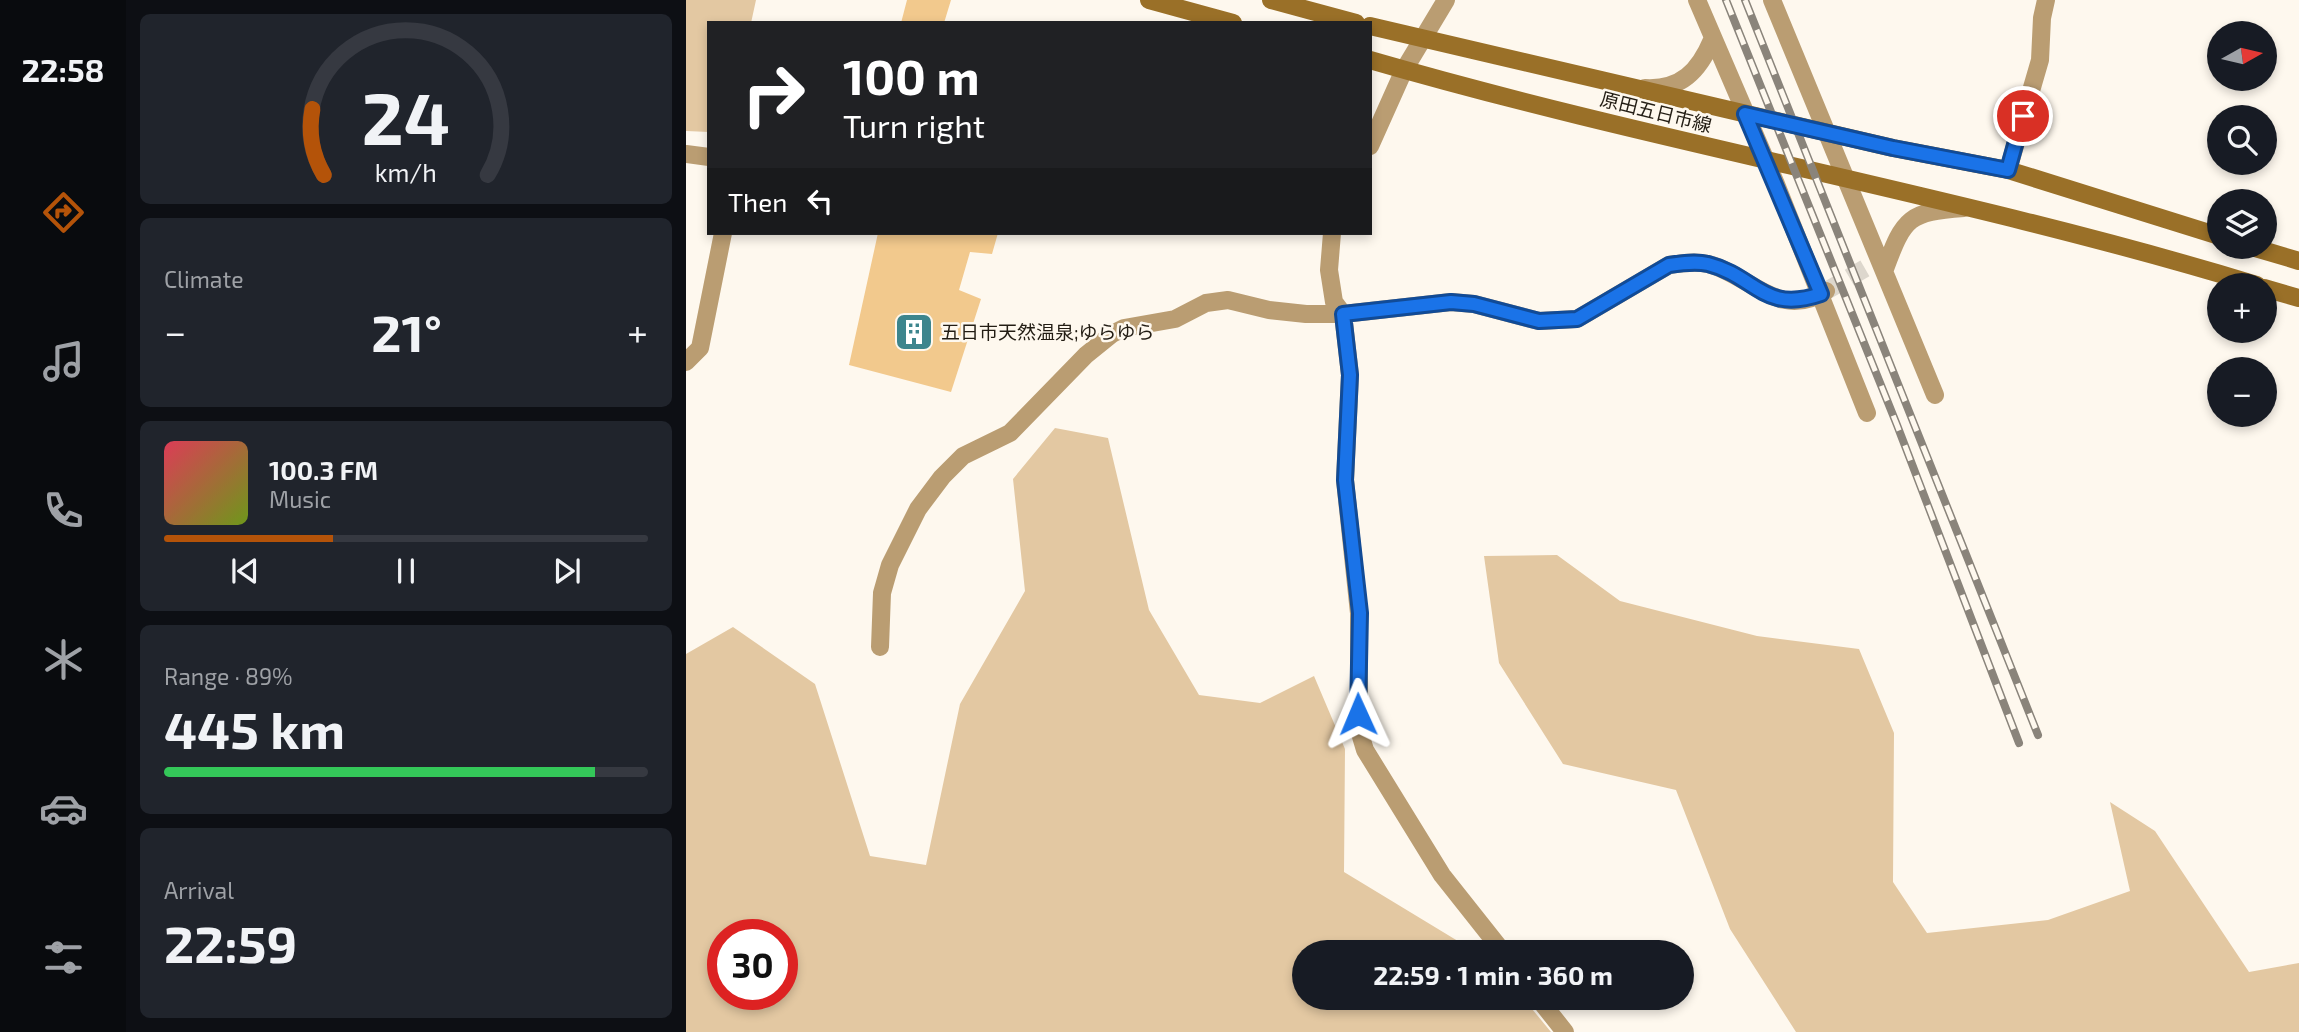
<!DOCTYPE html>
<html lang="en">
<head>
<meta charset="utf-8">
<style>
  body { margin:0; font-family:"Exo 2","Noto Sans JP",sans-serif; background:#20242c; color:#f1f3f6; height:100vh; display:flex; flex-direction:column; font-size:26px; white-space:nowrap }
  * { box-sizing:border-box; margin:0 }
  p { font-size:23px; color:#9ea1a6 }
  .icon { flex:none; width:38px; height:38px; fill:none; stroke:currentColor; stroke-width:2; stroke-linecap:round; stroke-linejoin:round }
  .map { position:relative; flex:1; overflow:hidden }
  .drawer { display:flex; flex-direction:column; gap:14px; padding:14px; background:#0d0f14; width:560px }
  .drawer>* { flex:none }
  .banner { position:absolute; left:21px; top:21px; width:665px; height:214px; border-radius:0px; box-shadow:0 4px 10px #0003; background:#202124; color:#fff; overflow:hidden }
  .needle { width:46px; rotate:82deg }
  .tools { position:absolute; left:1521px; top:21px; display:grid; gap:14px }
  .tools a { display:grid; place-items:center; width:70px; height:70px; border-radius:50%; background:#171b24; box-shadow:0 4px 10px #0003; font-size:35px }
  .speed { position:absolute; left:21px; top:919px; display:flex; gap:14px; font-size:35px; font-weight:700; text-align:center }
  .speed>* { display:grid; place-content:center; width:91px; height:91px; border-radius:50%; background:#171b24; box-shadow:0 4px 10px #0003; line-height:1 }
  .speed .limit { border:10px solid #d22; background:#fff; color:#111 }
  .pin { position:absolute; display:grid; place-items:center; width:60px; height:60px; color:#fff; margin:-30px; border:4px solid #fff; border-radius:50%; box-shadow:0 2px 7px #0007 }
  .me { position:absolute; width:77px; margin:-38px; rotate:359deg; stroke-linejoin:round; filter:drop-shadow(0 0 5px #0008) }
  .turn { display:flex; align-items:center; gap:24px; height:147px; padding:0 21px; font-size:32px }
  .turn .icon { width:91px; height:91px; stroke-width:2.5 }
  .turn b { display:block; font-size:49px; line-height:60px }
  .then { display:flex; align-items:center; height:66px; padding:0 21px; background:#0003; gap:14px; font-size:26px }
  .big { font-size:52px; font-weight:700; line-height:1.1 }
  .drawer .card { flex:1; display:flex; flex-direction:column; justify-content:center; gap:10px; min-width:0; padding:0 24px; border-radius:10px; background:#20242c }
  .drawer .dial { align-items:center; gap:0 }
  .dial svg { height:182px; overflow:visible; fill:none; stroke:#363941; stroke-width:7; stroke-linecap:round; text-anchor:middle }
  .dial text { fill:#f1f3f6; stroke:none }
  .song { display:flex; align-items:center; gap:21px }
  .cover { width:84px; height:84px; border-radius:10px; background:linear-gradient(135deg,hsl(350 70% 55%),hsl(80 70% 35%)) }
  .played { height:7px; border-radius:4px; background:linear-gradient(90deg,#b45309 35%,#363941 35%) }
  .keys { display:flex; justify-content:space-around; direction:ltr }
  .heat { display:flex; justify-content:space-between; align-items:center; font-size:38px; direction:ltr }
  .charge { height:10px; border-radius:5px; background:linear-gradient(90deg,#34c759 89%,#363941 0) }
  .trip { position:absolute; left:606px; top:940px; width:402px; height:70px; border-radius:35px; background:#171b24; box-shadow:0 4px 10px #0003; font-weight:700; line-height:70px; text-align:center }
  main { display:flex; flex:1; min-height:0 }
  .dock { display:flex; flex-direction:column; width:126px; justify-content:space-around; align-items:center; background:#090b0e; color:#9ea1a6 }
  .dock .icon { width:49px; height:49px }
  .dock .selected { color:#b45309 }
  .dock b { font-size:32px; color:#f1f3f6 }
  .map>svg:first-child { display:block }
  .green { fill:#e3c8a2; fill-rule:evenodd }
  .building { fill:#f2c98d }
  .lines { fill:none; stroke-linecap:round; stroke-linejoin:round }
  .street-tunnel { stroke:#ddd7cd; stroke-width:18; stroke-dasharray:18 9; stroke-linecap:butt }
  .street { stroke:#ba9d72; stroke-width:18 }
  .secondary { stroke:#9a7028; stroke-width:18 }
  .rail-casing { stroke:#8a847b; stroke-width:8 }
  .rail { stroke:#fef8ee; stroke-width:5; stroke-dasharray:16; stroke-linecap:butt }
  .route-casing { stroke:#114b97; stroke-width:18 }
  .route { stroke:#1a73e8; stroke-width:12 }
  .labels { text-anchor:middle; stroke-width:5; stroke-linejoin:round; paint-order:stroke }
  .street-label { font-size:19px; fill:#231d14; stroke:#fef8ee }
  .poi-label { font-size:19px; fill:#231d14; stroke:#fef8ee; text-anchor:start }
</style>
</head>
<body>
<main>
<nav class="dock">
<b>22:58</b>
<svg class="icon selected" aria-label="directions" viewBox="0 0 24 24"><path d="M12 3l9 9-9 9-9-9zM9 14v-3h6M13 9l2 2-2 2"/></svg>
<svg class="icon" aria-label="music" viewBox="0 0 24 24"><path d="M9 18V5l10-2v13"/><circle cx="6" cy="18" r="3"/><circle cx="16" cy="16" r="3"/></svg>
<svg class="icon" aria-label="phone" viewBox="0 0 24 24"><path d="M5 4h4l2 5-3 2q2 4 5 5l2-3 5 2v4C11 20 4 13 5 4z"/></svg>
<svg class="icon" aria-label="climate" viewBox="0 0 24 24"><path d="M12 3v18M4 7l16 10M4 17L20 7"/></svg>
<svg class="icon" aria-label="car" viewBox="0 0 24 24"><path d="M5 17H2v-5l4-1 3-4h7l3 4 3 1v5h-3M9 17h6M6 11h13"/><circle cx="7" cy="17" r="2"/><circle cx="17" cy="17" r="2"/></svg>
<svg class="icon" aria-label="filters" viewBox="0 0 24 24"><path d="M4 7h16M4 17h16"/><circle cx="9" cy="7" r="2"/><circle cx="15" cy="17" r="2"/></svg>
</nav>
<section class="drawer">
<div class="card dial"><svg viewBox="0 0 100 80">
<path d="M14 69A42 42 0 1 1 86 69"/>
<path d="M14 69A42 42 0 0 1 9 40" stroke="#b45309"/>
<text x="50" y="56" font-size="32" font-weight="700">24</text>
<text x="50" y="72" font-size="11">km/h</text>
</svg></div>
<div class="card"><p>Climate</p>
<div class="heat"><a>−</a><b class="big">21°</b><a>+</a></div>
</div>
<div class="card">
<div class="song"><i class="cover"></i><div><b>100.3 FM</b><p>Music</p></div></div>
<div class="played"></div>
<div class="keys"><svg class="icon" aria-label="previous" viewBox="0 0 24 24"><path d="M18 5L8 12l10 7zM5 5v14"/></svg><svg class="icon" aria-label="pause" viewBox="0 0 24 24"><path d="M8 5v14M16 5v14"/></svg><svg class="icon" aria-label="next" viewBox="0 0 24 24"><path d="M6 5l10 7-10 7zM19 5v14"/></svg></div>
</div>
<div class="card"><p>Range · 89%</p><b class="big">445 km</b><div class="charge"></div></div>
<div class="card"><p>Arrival</p><b class="big">22:59</b></div>
</section>
<div class="map">
<svg width="1613" height="1032" viewBox="0 0 1613 1032">
  <rect width="100%" height="100%" fill="#fef8ee"/>
  <path class="green" d="M 0,0 L 70,0 L 65,23 L 23,23 L 23,132 L 0,131 Z
    M 369,428 L 422,438 L 463,610 L 513,695 L 574,703 L 628,676 L 659,749 L 658,872 L 790,952 L 618,952 L 618,998 L 837,998 L 865,1032 L 0,1032 L 0,654 L 47,627 L 129,684 L 184,856 L 240,865 L 274,704 L 339,591 L 327,479 ZM 37,934 L 96,934 L 96,994 L 37,994 Z
    M 871,555 L 934,601 L 1071,636 L 1173,649 L 1208,733 L 1207,882 L 1241,933 L 1362,920 L 1444,891 L 1424,802 L 1469,831 L 1563,972 L 1613,963 L 1613,1032 L 1110,1032 L 1044,929 L 990,790 L 877,764 L 813,663 L 798,556 Z"/>
  <path class="building" d="M 221,0 L 265,0 L 258,23 L 215,23 Z
    M 192,233 L 312,233 L 306,254 L 284,252 L 273,290 L 295,299 L 265,392 L 163,365 Z"/>
  <g class="lines">
    <path class="street-tunnel" d="M 1140,291 L 1183,266"/>
    <path class="street" d="M 1011,0 L 1090,184 L 1181,413
      M 1086,0 L 1249,395
      M 959,88 C 995,90 1013,71 1026,40
      M 684,146 L 718,70 L 760,0
      M 0,154 L 23,157
      M 1322,170 L 1354,60 L 1356,18 L 1360,0
      M 646,233 L 643,270 L 648,302 L 657,314 L 664,375 L 659,480 L 673,613 L 673,730 L 679,750 L 756,875 L 817,952
      M 1199,269 C 1218,217 1223,212 1278,208
      M 0,362 L 14,348 L 37,233
      M 194,647 L 196,593 L 204,565 L 232,509 L 256,477 L 277,456 L 324,433 L 400,355 L 426,334 L 438,328 L 489,319 L 520,303 L 542,300 L 583,310 L 620,314 L 657,314 L 765,302 L 788,304 L 853,321 L 891,319 L 983,265 C 996,263 1010,261 1022,264 C 1065,275 1092,321 1140,291
      M 852,998 L 879,1032"/>
    <path class="secondary" d="M 463,0 L 547,23
      M 585,0 L 670,23
      M 684,26 L 1207,148 L 1322,170 L 1533,236
      M 684,60 C 977,145 1279,196 1571,285
      M 1566,247 L 1613,261
      M 1578,288 L 1613,298"/>
    <defs>
      <path id="rail" d="M 1040,0 L 1211,425 L 1333,743
        M 1059,0 L 1352,735"/>
    </defs>
    <use href="#rail" class="rail-casing"/>
    <use href="#rail" class="rail"/>
  </g>
  <g class="lines">
    <defs>
      <path id="route" d="M 672,714 L 674,613 L 659,480 L 664,375 L 657,314 L 765,302 L 788,304 L 853,321 L 891,319 L 983,265 C 996,263 1010,261 1022,264 C 1070,276 1077,314 1135,294 L 1059,114 L 1207,148 L 1322,170 L 1337,116"/>
    </defs>
    <use href="#route" class="route-casing"/>
    <use href="#route" class="route"/>
  </g>
  <defs>
    <symbol id="building-square" viewBox="-11 -11 22 22"><rect x="-9" y="-9" width="18" height="18" rx="4" fill="#3d858d" stroke="#fef8ee"/><path d="M-4-6H4V6H1V3H-1V6H-4ZM-2.5-4.3h1.7v1.8h-1.7ZM.8-4.3h1.7v1.8H.8ZM-2.5-1h1.7V.8h-1.7ZM.8-1h1.7V.8H.8Z" fill="#fff"/></symbol>
  </defs>
  <g fill-rule="evenodd">
    <use href="#building-square" x="206" y="310" width="44" height="44"/>
  </g>
  <g class="labels">
    <g class="street-label">
      <text transform="translate(970 112) rotate(14)" y="7">原田五日市線</text>
    </g>
    <g class="poi-label">
      <text x="255" y="339">五日市天然温泉;ゆらゆら</text>
    </g>
  </g>
</svg>
<div class="tools">
<a><svg class="needle" viewBox="-14 -14 28 28"><path d="M0-13l5 13h-10z" fill="#e53935"/><path d="M0 13l5-13h-10z" fill="#9ea1a6"/></svg></a>
<a><svg class="icon" aria-label="search" viewBox="0 0 24 24"><circle cx="10" cy="10" r="6"/><path d="M15 15l6 6"/></svg></a>
<a><svg class="icon" aria-label="layers" viewBox="0 0 24 24"><path d="M12 4l9 5-9 5-9-5zM3 14l9 5 9-5"/></svg></a>
<a>+</a>
<a>−</a>
</div>
<div class="speed"><div class="limit">30</div></div>
<div class="pin" style="left:1337px;top:116px;background:#d93025"><svg class="icon" aria-label="arrive" viewBox="0 0 24 24"><path d="M6 21V4h12l-3 4 3 4H6"/></svg></div>
<svg class="me" style="left:672px;top:714px" viewBox="-20 -20 40 40"><path d="M0-17L14 15 0 8-14 15z" fill="#1a73e8" stroke="#fff" stroke-width="4"/></svg>
<div class="trip">22:59 · 1 min · 360 m</div>
<div class="banner">
<div class="turn"><svg class="icon" aria-label="right" viewBox="0 0 24 24"><path d="M7 20v-9h11M14 6l5 5-5 5"/></svg><div><b>100 m</b>Turn right</div></div>
<div class="then">Then<svg class="icon" aria-label="left" viewBox="0 0 24 24"><path d="M17 20v-9H6M10 6l-5 5 5 5"/></svg></div>
</div>
</div>
</main>
</body>
</html>
